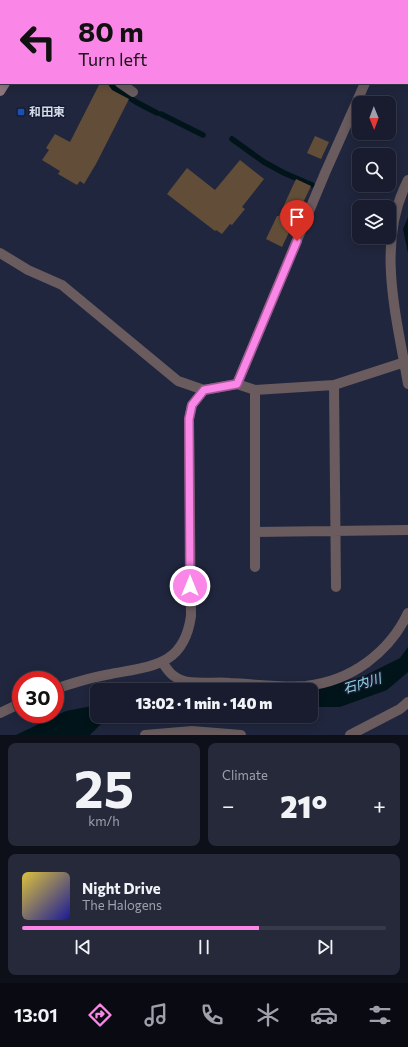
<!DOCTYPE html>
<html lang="en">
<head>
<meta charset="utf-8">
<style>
  body { margin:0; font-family:Commissioner,"Noto Sans JP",sans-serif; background:#25293a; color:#f1f3f6; height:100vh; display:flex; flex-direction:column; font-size:15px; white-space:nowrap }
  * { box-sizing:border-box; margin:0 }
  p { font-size:13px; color:#9fa1aa }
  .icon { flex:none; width:22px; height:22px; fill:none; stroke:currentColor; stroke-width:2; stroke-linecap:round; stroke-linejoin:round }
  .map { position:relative; height:735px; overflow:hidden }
  .drawer { display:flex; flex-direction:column; gap:8px; padding:8px; background:#0d0f19; flex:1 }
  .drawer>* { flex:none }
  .top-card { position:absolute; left:0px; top:0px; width:408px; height:84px; box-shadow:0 2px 10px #0003,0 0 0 1px #363a4a; background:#fa87e7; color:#111; overflow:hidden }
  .needle { width:26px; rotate:179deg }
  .tools { position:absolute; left:352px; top:96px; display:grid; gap:8px }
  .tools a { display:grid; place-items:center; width:44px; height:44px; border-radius:8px; background:#181c2e; box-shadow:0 2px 10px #0003,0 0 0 1px #363a4a; font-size:20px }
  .speed { position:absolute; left:12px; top:671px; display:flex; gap:8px; font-size:20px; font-weight:700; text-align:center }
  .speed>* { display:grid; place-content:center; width:52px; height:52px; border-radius:50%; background:#181c2e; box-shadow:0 2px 10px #0003,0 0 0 1px #363a4a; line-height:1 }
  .speed .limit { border:6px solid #d22; background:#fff; color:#111 }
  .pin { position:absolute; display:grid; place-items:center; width:34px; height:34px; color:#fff; margin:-41px -17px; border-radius:50% 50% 50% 0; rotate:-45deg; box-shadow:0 0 4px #0007 }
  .pin .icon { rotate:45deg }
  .me { position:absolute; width:44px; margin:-22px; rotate:0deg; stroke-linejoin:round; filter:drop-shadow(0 0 3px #0008) }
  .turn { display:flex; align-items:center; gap:14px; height:84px; padding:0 12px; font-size:18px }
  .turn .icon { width:52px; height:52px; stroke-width:2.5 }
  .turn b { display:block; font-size:28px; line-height:34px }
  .big { font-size:30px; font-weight:800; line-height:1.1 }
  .drawer .tile { flex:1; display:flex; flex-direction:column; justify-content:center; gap:6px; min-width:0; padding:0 14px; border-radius:8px; background:#25293a }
  .drawer .dial { align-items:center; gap:0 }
  .dial b { font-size:52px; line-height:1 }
  .song { display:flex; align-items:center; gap:12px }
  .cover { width:48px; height:48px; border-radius:6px; background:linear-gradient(135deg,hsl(50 70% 55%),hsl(240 70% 35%)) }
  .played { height:4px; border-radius:2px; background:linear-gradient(90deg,#fa87e7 65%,#363a4a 65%) }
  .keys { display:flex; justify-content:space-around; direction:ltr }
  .heat { display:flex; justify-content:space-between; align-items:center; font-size:22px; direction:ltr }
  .drawer .tiles { flex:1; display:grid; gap:8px; grid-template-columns:1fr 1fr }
  .tile:last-child { grid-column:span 2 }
  .trip { position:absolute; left:90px; top:683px; width:228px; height:40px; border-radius:8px; background:#181c2e; box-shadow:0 2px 10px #0003,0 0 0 1px #363a4a; font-weight:800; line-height:40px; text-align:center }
  .tabs { display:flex; height:64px; justify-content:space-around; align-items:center; background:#0a0b12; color:#9fa1aa }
  .tabs .icon { width:28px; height:28px }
  .tabs .on { color:#fa87e7 }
  .tabs b { font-size:18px; color:#f1f3f6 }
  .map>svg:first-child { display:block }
  .water { fill:#001419 }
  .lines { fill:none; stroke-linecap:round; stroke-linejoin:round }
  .stream { stroke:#001419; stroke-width:5.5 }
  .building { fill:#624e38 }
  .street { stroke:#695b5e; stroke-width:10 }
  .secondary { stroke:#8e777d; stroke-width:10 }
  .route-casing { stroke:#a25896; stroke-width:10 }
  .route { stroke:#fa87e7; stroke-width:7 }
  .transit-dot { fill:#1a4fb4; stroke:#171d33; stroke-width:1.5 }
  .labels { text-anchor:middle; stroke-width:3; stroke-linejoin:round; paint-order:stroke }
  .poi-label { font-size:12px; font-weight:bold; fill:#d6dbeb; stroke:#171d33; text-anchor:start }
  .water-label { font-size:13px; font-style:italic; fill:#96dcea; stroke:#171d33 }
</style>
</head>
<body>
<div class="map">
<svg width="408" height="735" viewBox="0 0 408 735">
  <rect width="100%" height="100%" fill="#20263d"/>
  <path class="water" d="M 408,217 L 408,253 L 403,229 Z
    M 408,647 L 408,672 L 387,690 L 340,707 L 311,707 L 311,690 L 168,690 L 305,689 L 362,677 L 400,658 Z
    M 97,705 L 97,716 L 124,716 L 108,717 L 90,735 L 16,735 L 66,711 Z"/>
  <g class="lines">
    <path class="stream" d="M 110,83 L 114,88 L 136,102 L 157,113
      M 161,114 L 203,135
      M 232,139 L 264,162 L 284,173 L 312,185"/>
  </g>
  <path class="building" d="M 100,83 L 107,83 L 112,90 L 129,99 L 96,164 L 84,184 L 80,181 L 77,185 L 58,174 L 60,171 L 42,160 L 49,150 L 46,148 L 55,134 L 70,142 Z
    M 315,136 L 329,142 L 321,159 L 307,153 Z
    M 240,160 L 264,179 L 242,207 L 245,209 L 232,225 L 230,224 L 222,234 L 216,230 L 215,231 L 167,194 L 187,168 L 215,190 Z
    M 296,179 L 311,186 L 282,247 L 266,239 L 277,216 L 279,216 Z"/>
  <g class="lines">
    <path class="street" d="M 407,5 L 408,4
      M 120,83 L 133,92
      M 408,180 C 375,243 397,318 408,384
      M 0,253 L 28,270 L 62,285 L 178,381 L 204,390 L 237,384 L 255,390 L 334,385 L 408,361
      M 237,384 L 325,173 L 365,83
      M 334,385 L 336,587
      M 255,532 L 408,530
      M 255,567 L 255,390
      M 162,662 C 166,667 169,673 174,676 C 187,687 214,681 230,683 C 255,684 282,688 306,686 C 351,681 389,653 408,613
      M 55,689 C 73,683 92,677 111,674 C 152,666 184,666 191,616 L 189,419 L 192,405 L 204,390
      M 0,713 L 21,703
      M 145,735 L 192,731 L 241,735
      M 350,735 L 400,709 L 408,702"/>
    <path class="secondary" d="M 26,1 L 26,0
      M 55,1 L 56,0
      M 0,41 L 1,40
      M 0,91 L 5,83"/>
  </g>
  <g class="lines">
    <defs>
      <path id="route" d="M 190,586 L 189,419 L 192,405 L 204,390 L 237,384 L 297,241"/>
    </defs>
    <use href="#route" class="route-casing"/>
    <use href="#route" class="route"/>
  </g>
  <rect class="transit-dot" x="17" y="108" width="8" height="8" rx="2"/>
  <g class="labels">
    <g class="poi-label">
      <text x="29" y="116">和田東</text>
    </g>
    <g class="water-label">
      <text transform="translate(362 683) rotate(-17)" y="5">石内川</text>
    </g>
  </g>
</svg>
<div class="tools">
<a><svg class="needle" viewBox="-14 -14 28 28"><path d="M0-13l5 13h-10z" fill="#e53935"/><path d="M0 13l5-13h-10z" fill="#9fa1aa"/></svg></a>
<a><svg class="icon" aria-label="search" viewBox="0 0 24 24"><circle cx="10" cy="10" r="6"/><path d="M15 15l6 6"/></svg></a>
<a><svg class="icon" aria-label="layers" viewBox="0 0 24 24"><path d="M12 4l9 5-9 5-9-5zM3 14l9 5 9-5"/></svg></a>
</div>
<div class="speed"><div class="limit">30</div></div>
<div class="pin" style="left:297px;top:241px;background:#d93025"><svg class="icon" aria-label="arrive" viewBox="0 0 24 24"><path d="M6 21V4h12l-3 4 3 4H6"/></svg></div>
<svg class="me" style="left:190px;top:586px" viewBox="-20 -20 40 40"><circle r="17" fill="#fa87e7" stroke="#fff" stroke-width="3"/><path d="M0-11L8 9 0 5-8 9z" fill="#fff"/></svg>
<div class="trip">13:02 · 1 min · 140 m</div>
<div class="top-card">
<div class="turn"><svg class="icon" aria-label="left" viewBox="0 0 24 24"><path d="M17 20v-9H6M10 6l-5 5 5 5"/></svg><div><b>80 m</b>Turn left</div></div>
</div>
</div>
<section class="drawer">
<div class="tiles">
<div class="tile dial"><b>25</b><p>km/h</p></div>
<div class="tile"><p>Climate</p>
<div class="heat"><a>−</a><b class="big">21°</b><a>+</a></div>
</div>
<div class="tile">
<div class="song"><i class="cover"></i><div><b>Night Drive</b><p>The Halogens</p></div></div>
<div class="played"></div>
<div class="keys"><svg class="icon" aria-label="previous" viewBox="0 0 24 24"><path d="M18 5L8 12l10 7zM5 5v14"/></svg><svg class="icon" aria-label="pause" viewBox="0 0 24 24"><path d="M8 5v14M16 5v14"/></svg><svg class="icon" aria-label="next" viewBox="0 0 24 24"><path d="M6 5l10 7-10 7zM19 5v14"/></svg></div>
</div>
</div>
</section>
<nav class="tabs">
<b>13:01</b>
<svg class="icon on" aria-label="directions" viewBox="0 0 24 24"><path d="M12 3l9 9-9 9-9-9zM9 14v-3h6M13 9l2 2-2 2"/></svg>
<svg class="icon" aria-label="music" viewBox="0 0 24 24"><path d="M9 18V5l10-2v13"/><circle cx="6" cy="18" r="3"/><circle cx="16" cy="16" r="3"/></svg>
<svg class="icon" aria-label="phone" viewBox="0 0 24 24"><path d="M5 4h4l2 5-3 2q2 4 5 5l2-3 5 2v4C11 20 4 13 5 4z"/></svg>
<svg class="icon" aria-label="climate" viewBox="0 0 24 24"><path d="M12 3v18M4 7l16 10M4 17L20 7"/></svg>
<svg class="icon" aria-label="car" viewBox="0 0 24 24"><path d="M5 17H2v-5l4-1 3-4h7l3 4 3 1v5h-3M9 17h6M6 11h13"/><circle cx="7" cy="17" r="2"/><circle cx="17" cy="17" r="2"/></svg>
<svg class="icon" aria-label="filters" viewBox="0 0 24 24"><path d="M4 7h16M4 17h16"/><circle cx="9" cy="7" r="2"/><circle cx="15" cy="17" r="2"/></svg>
</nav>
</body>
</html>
